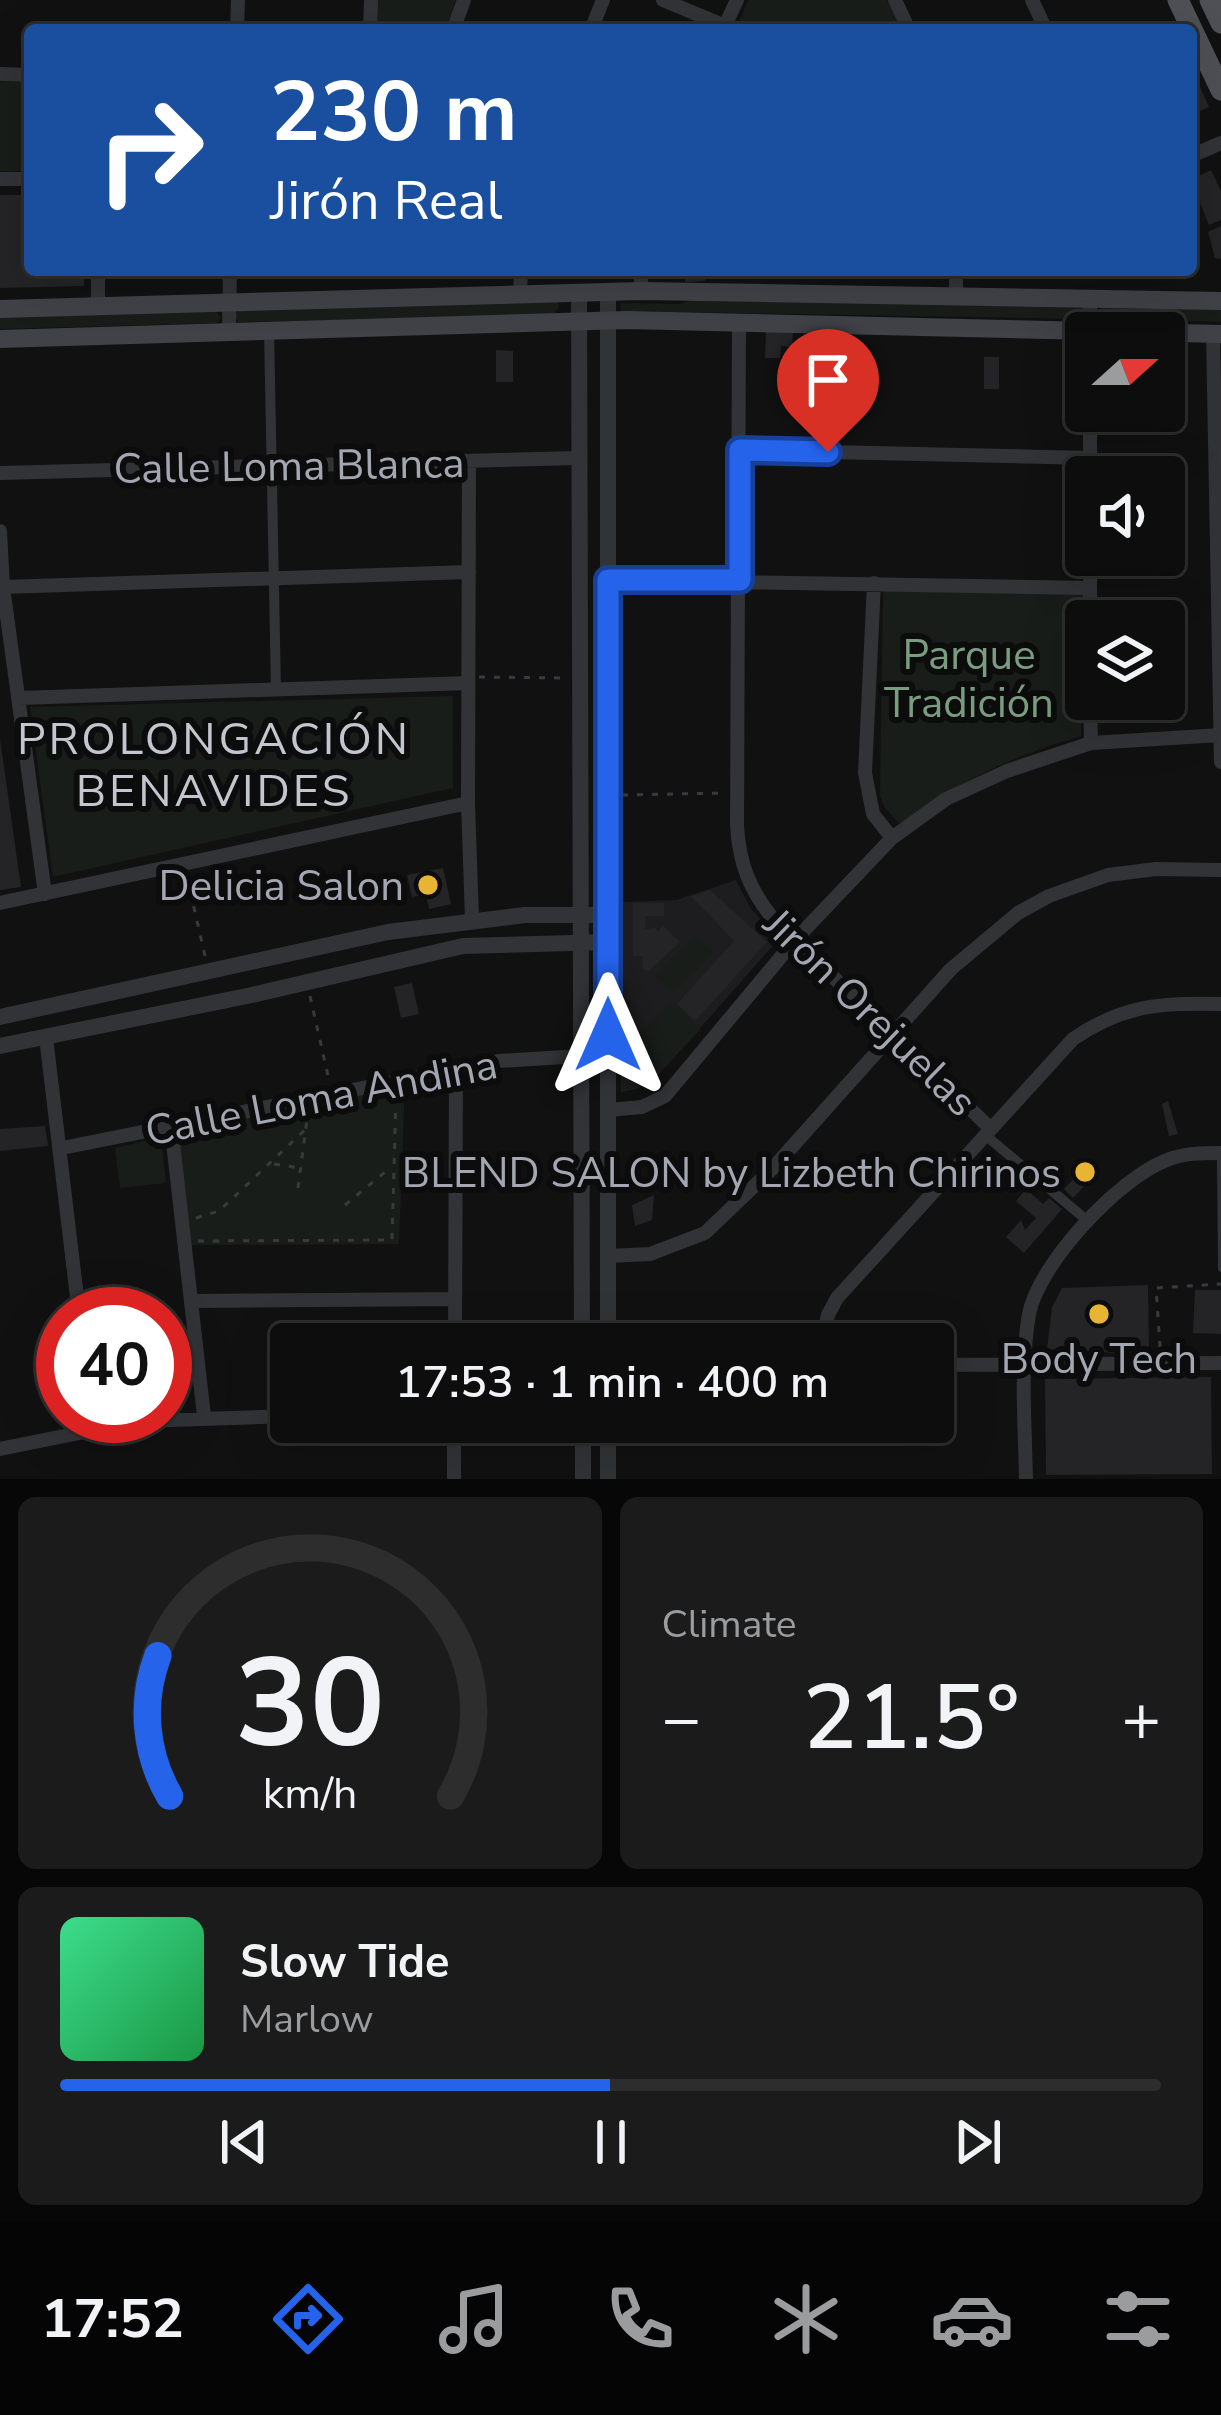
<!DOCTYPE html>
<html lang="en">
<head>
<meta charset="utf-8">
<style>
  body { margin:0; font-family:"Nunito Sans",sans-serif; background:#1b1b1c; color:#f1f3f6; height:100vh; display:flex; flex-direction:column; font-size:45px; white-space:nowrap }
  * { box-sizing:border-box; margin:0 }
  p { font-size:39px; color:#9a9c9e }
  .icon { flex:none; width:66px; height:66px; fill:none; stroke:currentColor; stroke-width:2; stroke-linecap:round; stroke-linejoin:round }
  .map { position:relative; height:1479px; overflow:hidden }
  .drawer { display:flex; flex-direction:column; gap:18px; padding:18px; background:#070708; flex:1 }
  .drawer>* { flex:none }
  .guide { position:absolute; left:24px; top:24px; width:1173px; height:252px; border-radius:12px; box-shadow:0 12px 48px #0002,0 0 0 3px #2d2d2e; background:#1a4fa0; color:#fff; overflow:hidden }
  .needle { width:78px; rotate:69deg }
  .fabs { position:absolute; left:1065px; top:312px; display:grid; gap:24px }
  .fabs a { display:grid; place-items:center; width:120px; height:120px; border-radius:12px; background:#0d0d0e; box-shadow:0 12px 48px #0002,0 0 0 3px #2d2d2e; font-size:60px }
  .speed { position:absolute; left:36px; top:1287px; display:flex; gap:24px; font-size:60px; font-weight:700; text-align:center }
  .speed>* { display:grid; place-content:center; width:156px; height:156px; border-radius:50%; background:#0d0d0e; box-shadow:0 12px 48px #0002,0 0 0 3px #2d2d2e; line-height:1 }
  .speed .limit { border:18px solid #d22; background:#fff; color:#111 }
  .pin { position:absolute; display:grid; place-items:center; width:102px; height:102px; color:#fff; margin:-123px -51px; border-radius:50% 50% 50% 0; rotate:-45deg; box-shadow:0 0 12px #0007 }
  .pin .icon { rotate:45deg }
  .me { position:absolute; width:132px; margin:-66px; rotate:0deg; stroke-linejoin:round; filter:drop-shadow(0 0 9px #0008) }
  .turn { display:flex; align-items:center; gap:42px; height:252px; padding:0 48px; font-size:54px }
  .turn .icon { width:156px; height:156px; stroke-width:2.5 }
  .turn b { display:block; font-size:84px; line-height:102px }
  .big { font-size:90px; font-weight:600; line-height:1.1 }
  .drawer .tile { flex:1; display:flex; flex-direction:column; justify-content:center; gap:18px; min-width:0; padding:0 42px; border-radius:18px; background:#1b1b1c }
  .drawer .dial { align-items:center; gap:0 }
  .dial svg { height:312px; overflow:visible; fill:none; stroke:#2d2d2e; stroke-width:7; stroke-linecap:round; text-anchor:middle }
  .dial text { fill:#f1f3f6; stroke:none }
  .song { display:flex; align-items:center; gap:36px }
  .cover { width:144px; height:144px; border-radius:18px; background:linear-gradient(135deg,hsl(150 70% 55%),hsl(140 70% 35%)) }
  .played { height:12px; border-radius:6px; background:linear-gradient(90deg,#2563eb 50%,#2d2d2e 50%) }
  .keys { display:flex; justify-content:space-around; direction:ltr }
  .heat { display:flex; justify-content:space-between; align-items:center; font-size:66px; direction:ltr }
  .drawer .tiles { flex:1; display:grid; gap:18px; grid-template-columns:1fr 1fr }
  .tile:last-child { grid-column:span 2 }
  .trip { position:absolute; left:270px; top:1323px; width:684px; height:120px; border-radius:12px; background:#0d0d0e; box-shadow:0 12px 48px #0002,0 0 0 3px #2d2d2e; font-weight:600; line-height:120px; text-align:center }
  .dock { display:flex; height:192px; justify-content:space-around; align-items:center; background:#050506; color:#9a9c9e }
  .dock .icon { width:84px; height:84px }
  .dock .active { color:#2563eb }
  .dock b { font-size:54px; color:#f1f3f6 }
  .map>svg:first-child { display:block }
  .built { fill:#1d1d1f }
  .green { fill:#181d19 }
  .building { fill:#242426 }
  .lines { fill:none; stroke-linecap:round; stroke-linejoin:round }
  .path { stroke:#383a3e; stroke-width:3; stroke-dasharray:6 9; stroke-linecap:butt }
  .service { stroke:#323337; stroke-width:6 }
  .pedestrian { stroke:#323337; stroke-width:10 }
  .minor { stroke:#323337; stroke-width:14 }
  .tertiary { stroke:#323337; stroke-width:16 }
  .secondary { stroke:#404247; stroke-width:18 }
  .primary { stroke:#4e5056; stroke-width:21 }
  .route-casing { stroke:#184099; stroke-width:30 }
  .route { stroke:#2563eb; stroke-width:21 }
  .poi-dot { fill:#e7b434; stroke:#0c0c0d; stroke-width:4.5 }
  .labels { text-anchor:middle; stroke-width:12; stroke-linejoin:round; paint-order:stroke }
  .street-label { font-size:42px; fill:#a3a7b2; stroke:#0c0c0d }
  .park-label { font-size:42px; fill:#7b9d7f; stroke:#0c0c0d }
  .poi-label { font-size:42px; fill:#a3a7b2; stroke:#0c0c0d; text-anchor:end }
  .neighbourhood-label { font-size:45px; letter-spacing:3px; fill:#c4c6cf; stroke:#0c0c0d }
</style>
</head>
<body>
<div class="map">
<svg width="1221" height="1479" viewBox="0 0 1221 1479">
  <rect width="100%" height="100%" fill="#111112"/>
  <path class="built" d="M 736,880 L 749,906 L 778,940 L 656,1078 L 637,1089 L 621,1092 L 621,902 L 676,900 Z"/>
  <path class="green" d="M 376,0 L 456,0 L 445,30 L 376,30 Z
    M 748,0 L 887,0 L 901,30 L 736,30 Z
    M 0,82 L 30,82 L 30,171 L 0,171 Z
    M 557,299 L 559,307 L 553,316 L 238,322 L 235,317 L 238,311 Z
    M 694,299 L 1084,307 L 1087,315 L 1083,319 L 621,311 L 621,303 L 680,304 Z
    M 1102,305 L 1221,307 L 1221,322 L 1102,318 Z
    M 214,308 L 221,318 L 217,323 L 0,329 L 0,316 Z
    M 883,587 L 1085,592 L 1081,736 C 1012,757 958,780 901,825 L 885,808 L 880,796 Z
    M 453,696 L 453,788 L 53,877 L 30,707 Z
    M 694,935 L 713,953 L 674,993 L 655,975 Z
    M 671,1002 L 700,1030 L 660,1072 L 631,1044 Z
    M 405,1085 L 399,1244 L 190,1245 L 177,1129 Z
    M 161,1137 L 166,1183 L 120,1188 L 115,1148 Z"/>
  <path class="building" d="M 1200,87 L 1209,107 L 1191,115 L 1191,91 Z
    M 1211,170 L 1221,191 L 1221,220 L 1209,225 L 1191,180 Z
    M 0,195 L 30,195 L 30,270 L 84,270 L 84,286 L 0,288 Z
    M 1221,226 L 1221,259 L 1215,258 L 1208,232 Z
    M 686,270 L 705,270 L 705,281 L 685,282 Z
    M 766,332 L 793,332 L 792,347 L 781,346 L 780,358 L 765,358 Z
    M 496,350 L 513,351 L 513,382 L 496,382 Z
    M 984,357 L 999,357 L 999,389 L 984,389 Z
    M 0,739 L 21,887 L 0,890 Z
    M 443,868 L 451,904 L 429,909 L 426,894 L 412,897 L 407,875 Z
    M 710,890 L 767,942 L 695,1021 L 677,1004 L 734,941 L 691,896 Z
    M 633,903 L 664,903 L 664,916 L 645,916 L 645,930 L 655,927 L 658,931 L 663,926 L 680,942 L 649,971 L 643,969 L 643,956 L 633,956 Z
    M 412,983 L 419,1014 L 401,1018 L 394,987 Z
    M 1168,1101 L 1178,1134 L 1169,1136 L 1162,1104 Z
    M 45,1126 L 48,1146 L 0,1151 L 0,1129 Z
    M 1076,1176 L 1086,1184 L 1073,1198 L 1064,1189 Z
    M 1026,1189 L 1043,1204 L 1049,1198 L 1062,1209 L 1024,1253 L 1006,1237 L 1021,1220 L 1025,1230 L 1036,1218 L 1016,1201 Z
    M 654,1195 L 652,1220 L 635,1226 L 632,1205 Z
    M 1148,1285 L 1149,1355 L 1047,1349 L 1052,1307 L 1062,1288 Z
    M 1195,1290 L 1221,1290 L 1221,1334 L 1193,1333 Z
    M 1211,1377 L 1212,1474 L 1046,1475 L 1045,1379 Z"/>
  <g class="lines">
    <path class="path" d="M 479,677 L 566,678
      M 622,795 L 726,793
      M 187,877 L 205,956
      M 310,996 L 329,1080
      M 274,1164 L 300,1168
      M 298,1188 L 308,1112
      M 345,1205 L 390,1168
      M 196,1218 L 219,1211 L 309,1126
      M 198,1241 L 392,1240 L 396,1095
      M 1160,1347 L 1156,1288 L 1221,1284"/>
    <path class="service" d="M 1220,1157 L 1221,1269"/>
    <path class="pedestrian" d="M 269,330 L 276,690
      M 984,1134 L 1089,1222"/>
    <path class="minor" d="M 663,0 L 725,26
      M 895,0 L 909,30
      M 1032,0 L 1046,30
      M 237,30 L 238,0
      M 370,30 L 371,0
      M 453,30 L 464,0
      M 591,30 L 603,0
      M 723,30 L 737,0
      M 0,74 L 30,75
      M 1191,156 L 1221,143
      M 0,179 L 30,179
      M 641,270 L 641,291
      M 520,294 L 521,270
      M 956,294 L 956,270
      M 1090,298 L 1090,333
      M 98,305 L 98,270
      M 739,321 L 737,825 C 739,864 750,891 775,921 L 990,1128
      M 229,331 L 230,270
      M 1213,334 L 1221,762
      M 1090,411 L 1090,477
      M 740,450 L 1090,458
      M 469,461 L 468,803 L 472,919
      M 0,473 L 578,458
      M 0,531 L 3,587 L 45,894
      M 1090,555 L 1090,621
      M 608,580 L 1090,588
      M 874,583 L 865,773 L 873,814 L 892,838
      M 3,587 L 469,572
      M 19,698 L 468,683
      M 1090,699 L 1091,743
      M 0,903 L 468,803
      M 46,1037 L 79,1314
      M 608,1110 L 642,1107 L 665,1096 L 795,940 L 892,838 L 946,799 L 1007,771 L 1091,743 L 1221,735
      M 171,1125 L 204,1416
      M 62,1148 L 498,1061 L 581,1056
      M 609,1256 L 650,1254 L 705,1233 L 773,1168 L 951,969 L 1018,913 L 1049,896 L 1108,875 L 1156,869 L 1221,870
      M 191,1301 L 455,1299
      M 455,1344 L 456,1069
      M 821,1344 L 828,1315 L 837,1298 L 1073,1039 C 1124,1004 1161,1003 1221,1004
      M 933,1365 L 1221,1363
      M 0,1449 L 139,1421 L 291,1416
      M 454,1479 L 454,1422
      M 1026,1479 C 1025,1425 1020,1367 1029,1314 C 1039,1263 1119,1178 1167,1160 C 1184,1153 1203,1153 1221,1153"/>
    <path class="tertiary" d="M 608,292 L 608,1344
      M 579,293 L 582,1344
      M 0,1017 L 388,932 L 525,915 L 608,915
      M 0,1046 L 252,995 L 463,946 L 608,942
      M 583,1422 L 583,1479
      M 608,1422 L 608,1479"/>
    <path class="secondary" d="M 0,309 L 641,291 L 1221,301
      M 0,339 L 627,320 L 1221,334"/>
    <path class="primary" d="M 1178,0 L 1221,90
      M 1210,0 L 1221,23"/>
  </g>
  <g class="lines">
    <defs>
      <path id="route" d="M 608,1035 L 608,580 L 740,580 L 740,450 L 828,452"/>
    </defs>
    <use href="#route" class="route-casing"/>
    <use href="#route" class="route"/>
  </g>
  <g class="poi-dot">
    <circle cx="428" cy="885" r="12"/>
    <circle cx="1085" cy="1172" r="12"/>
    <circle cx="1099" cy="1314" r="12"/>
  </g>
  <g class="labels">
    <g class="street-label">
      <text transform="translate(289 465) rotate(-1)" y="15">Calle Loma Blanca</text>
      <text transform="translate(871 1012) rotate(44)" y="15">Jirón Orejuelas</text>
      <text transform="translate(321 1097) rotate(-11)" y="15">Calle Loma Andina</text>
    </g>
    <g class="park-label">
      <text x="969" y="669">Parque<tspan x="969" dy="48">Tradición</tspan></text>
    </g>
    <g class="poi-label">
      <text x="404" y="900">Delicia Salon</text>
      <text x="1061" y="1187">BLEND SALON by Lizbeth Chirinos</text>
      <text x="1099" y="1373" text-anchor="middle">Body Tech</text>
    </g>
    <g class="neighbourhood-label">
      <text x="214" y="754">PROLONGACIÓN<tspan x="214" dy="52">BENAVIDES</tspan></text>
    </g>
  </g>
</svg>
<div class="fabs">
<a><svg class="needle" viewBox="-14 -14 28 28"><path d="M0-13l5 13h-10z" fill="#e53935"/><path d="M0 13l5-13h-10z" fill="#9a9c9e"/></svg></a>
<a><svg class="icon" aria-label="sound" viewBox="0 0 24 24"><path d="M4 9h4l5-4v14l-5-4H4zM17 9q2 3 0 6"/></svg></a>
<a><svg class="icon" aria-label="layers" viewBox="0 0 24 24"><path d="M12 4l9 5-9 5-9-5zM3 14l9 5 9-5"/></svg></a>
</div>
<div class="speed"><div class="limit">40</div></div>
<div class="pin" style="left:828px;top:452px;background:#d93025"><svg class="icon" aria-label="arrive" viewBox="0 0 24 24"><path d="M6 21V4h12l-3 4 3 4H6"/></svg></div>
<svg class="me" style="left:608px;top:1035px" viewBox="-20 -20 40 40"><path d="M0-17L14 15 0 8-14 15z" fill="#2563eb" stroke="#fff" stroke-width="4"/></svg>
<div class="trip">17:53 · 1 min · 400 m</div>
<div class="guide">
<div class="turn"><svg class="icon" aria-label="right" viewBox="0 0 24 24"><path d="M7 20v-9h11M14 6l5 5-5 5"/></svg><div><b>230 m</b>Jirón Real</div></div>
</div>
</div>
<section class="drawer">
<div class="tiles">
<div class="tile dial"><svg viewBox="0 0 100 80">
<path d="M14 69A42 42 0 1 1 86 69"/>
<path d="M14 69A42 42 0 0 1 11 33" stroke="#2563eb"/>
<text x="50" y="56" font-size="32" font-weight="700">30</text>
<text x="50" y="72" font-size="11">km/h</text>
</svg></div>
<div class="tile"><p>Climate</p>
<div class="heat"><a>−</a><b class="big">21.5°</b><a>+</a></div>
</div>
<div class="tile">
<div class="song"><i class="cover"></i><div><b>Slow Tide</b><p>Marlow</p></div></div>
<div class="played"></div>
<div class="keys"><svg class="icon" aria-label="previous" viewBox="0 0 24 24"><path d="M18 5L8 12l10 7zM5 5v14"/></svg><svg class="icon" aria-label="pause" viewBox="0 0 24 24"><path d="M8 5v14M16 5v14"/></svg><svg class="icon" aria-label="next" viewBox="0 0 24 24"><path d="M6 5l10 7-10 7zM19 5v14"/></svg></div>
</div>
</div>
</section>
<nav class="dock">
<b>17:52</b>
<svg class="icon active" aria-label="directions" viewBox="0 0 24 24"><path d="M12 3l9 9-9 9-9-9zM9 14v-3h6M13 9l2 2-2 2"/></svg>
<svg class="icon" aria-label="music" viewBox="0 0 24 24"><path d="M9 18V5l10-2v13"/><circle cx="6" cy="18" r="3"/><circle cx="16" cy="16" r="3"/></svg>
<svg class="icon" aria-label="phone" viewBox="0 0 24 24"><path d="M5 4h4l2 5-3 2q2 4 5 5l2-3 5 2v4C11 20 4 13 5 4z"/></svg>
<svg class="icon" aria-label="climate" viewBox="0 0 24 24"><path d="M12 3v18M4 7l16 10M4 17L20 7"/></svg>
<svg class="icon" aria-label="car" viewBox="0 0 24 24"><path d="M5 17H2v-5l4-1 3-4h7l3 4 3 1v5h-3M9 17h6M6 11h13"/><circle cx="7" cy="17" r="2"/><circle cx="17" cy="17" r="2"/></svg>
<svg class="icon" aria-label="filters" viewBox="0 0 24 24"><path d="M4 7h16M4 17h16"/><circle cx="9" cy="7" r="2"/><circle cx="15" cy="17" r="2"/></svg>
</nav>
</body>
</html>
